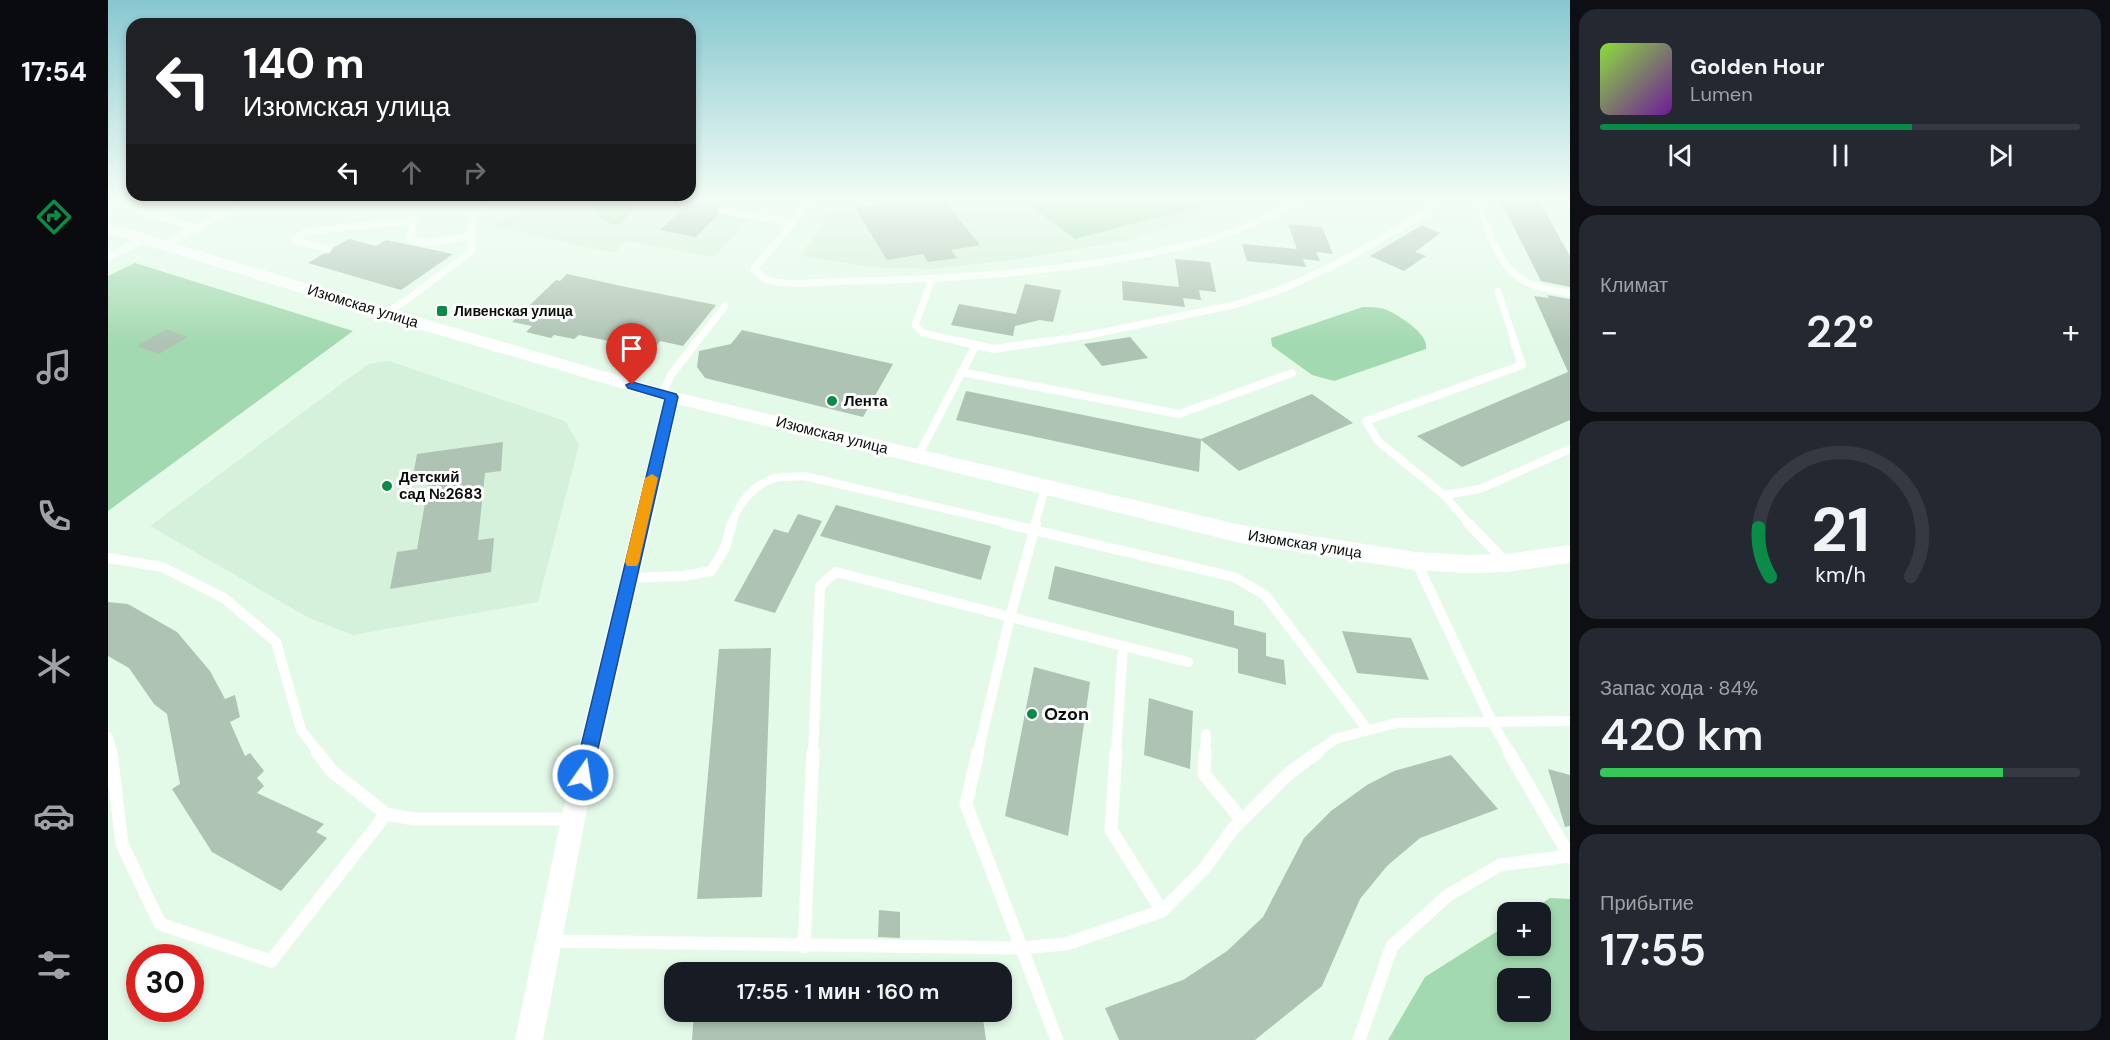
<!DOCTYPE html>
<html lang="ru">
<head>
<meta charset="utf-8">
<style>
  body { margin:0; font-family:"DM Sans",sans-serif; background:#242831; color:#f1f3f6; height:100vh; display:flex; flex-direction:column; font-size:22px; white-space:nowrap }
  * { box-sizing:border-box; margin:0 }
  p { font-size:20px; color:#9ea1a6 }
  .icon { flex:none; width:33px; height:33px; fill:none; stroke:currentColor; stroke-width:2; stroke-linecap:round; stroke-linejoin:round }
  .map { position:relative; flex:1; overflow:hidden }
  .sheet { display:flex; flex-direction:column; gap:9px; padding:9px; background:#0d0f14; width:540px }
  .sheet>* { flex:none }
  .top-card { position:absolute; left:18px; top:18px; width:570px; height:183px; border-radius:18px; box-shadow:0 3px 9px #0003; background:#202124; color:#fff; overflow:hidden }
  .fabs { position:absolute; left:1389px; top:902px; display:grid; gap:12px }
  .fabs a { display:grid; place-items:center; width:54px; height:54px; border-radius:12px; background:#171b24; box-shadow:0 3px 9px #0003; font-size:30px }
  .speed { position:absolute; left:18px; top:944px; display:flex; gap:12px; font-size:30px; font-weight:700; text-align:center }
  .speed>* { display:grid; place-content:center; width:78px; height:78px; border-radius:50%; background:#171b24; box-shadow:0 3px 9px #0003; line-height:1 }
  .speed .limit { border:9px solid #d22; background:#fff; color:#111 }
  .pin { position:absolute; display:grid; place-items:center; width:51px; height:51px; color:#fff; margin:-62px -26px; border-radius:50% 50% 50% 0; rotate:-45deg; box-shadow:0 0 6px #0007 }
  .pin .icon { rotate:45deg }
  .me { position:absolute; width:66px; margin:-33px; rotate:13deg; stroke-linejoin:round; filter:drop-shadow(0 0 4px #0008) }
  .turn { display:flex; align-items:center; gap:21px; height:126px; padding:0 18px; font-size:27px }
  .turn .icon { width:78px; height:78px; stroke-width:2.5 }
  .turn b { display:block; font-size:42px; line-height:51px }
  .lanes { display:flex; align-items:center; height:57px; padding:0 18px; background:#0003; justify-content:center; gap:30px; direction:ltr }
  .lanes .off { opacity:.35 }
  .big { font-size:45px; font-weight:600; line-height:1.1 }
  .sheet .tile { flex:1; display:flex; flex-direction:column; justify-content:center; gap:9px; min-width:0; padding:0 21px; border-radius:18px; background:#242831 }
  .sheet .dial { align-items:center; gap:0 }
  .dial svg { height:156px; overflow:visible; fill:none; stroke:#363941; stroke-width:7; stroke-linecap:round; text-anchor:middle }
  .dial text { fill:#f1f3f6; stroke:none }
  .song { display:flex; align-items:center; gap:18px }
  .cover { width:72px; height:72px; border-radius:9px; background:linear-gradient(135deg,hsl(90 70% 55%),hsl(280 70% 35%)) }
  .played { height:6px; border-radius:3px; background:linear-gradient(90deg,#0a8b47 65%,#363941 65%) }
  .keys { display:flex; justify-content:space-around; direction:ltr }
  .heat { display:flex; justify-content:space-between; align-items:center; font-size:33px; direction:ltr }
  .charge { height:9px; border-radius:4px; background:linear-gradient(90deg,#34c759 84%,#363941 0) }
  .trip { position:absolute; left:556px; top:962px; width:348px; height:60px; border-radius:18px; background:#171b24; box-shadow:0 3px 9px #0003; font-weight:600; line-height:60px; text-align:center }
  main { display:flex; flex:1; min-height:0 }
  .tab-bar { display:flex; flex-direction:column; width:108px; justify-content:space-around; align-items:center; background:#090b0e; color:#9ea1a6 }
  .tab-bar .icon { width:42px; height:42px }
  .tab-bar .on { color:#0a8b47 }
  .tab-bar b { font-size:27px; color:#f1f3f6 }
  .map>svg:first-child { display:block }
  .built { fill:#d5f1db }
  .green { fill:#a3d9b0; fill-rule:evenodd }
  .building { fill:#aec3b3 }
  .lines { fill:none; stroke-linecap:round; stroke-linejoin:round }
  .service-far3 { stroke:#fff; stroke-width:7 }
  .service-far2 { stroke:#fff; stroke-width:8 }
  .service-far1 { stroke:#fff; stroke-width:10 }
  .service { stroke:#fff; stroke-width:13 }
  .minor { fill:#fff; fill-rule:evenodd }
  .tertiary { fill:#fff; fill-rule:evenodd }
  .route { fill:#1a73e8; stroke:#114b97; stroke-width:1.5 }
  .slow { fill:#f59e0b }
  .poi-dot { fill:#0a8b47; stroke:#fff; stroke-width:2 }
  .labels { text-anchor:middle; stroke-width:6; stroke-linejoin:round; paint-order:stroke }
  .far-poi-label { font-size:14px; font-weight:bold; fill:#09100b; stroke:#fff; text-anchor:start }
  .street-label { font-size:15px; fill:#09100b; stroke:#fff }
  .poi-label { font-size:15px; font-weight:bold; fill:#09100b; stroke:#fff; text-anchor:start }
  .near-poi-label { font-size:18px; font-weight:bold; fill:#09100b; stroke:#fff; text-anchor:start }
</style>
</head>
<body>
<main>
<nav class="tab-bar">
<b>17:54</b>
<svg class="icon on" aria-label="directions" viewBox="0 0 24 24"><path d="M12 3l9 9-9 9-9-9zM9 14v-3h6M13 9l2 2-2 2"/></svg>
<svg class="icon" aria-label="music" viewBox="0 0 24 24"><path d="M9 18V5l10-2v13"/><circle cx="6" cy="18" r="3"/><circle cx="16" cy="16" r="3"/></svg>
<svg class="icon" aria-label="phone" viewBox="0 0 24 24"><path d="M5 4h4l2 5-3 2q2 4 5 5l2-3 5 2v4C11 20 4 13 5 4z"/></svg>
<svg class="icon" aria-label="climate" viewBox="0 0 24 24"><path d="M12 3v18M4 7l16 10M4 17L20 7"/></svg>
<svg class="icon" aria-label="car" viewBox="0 0 24 24"><path d="M5 17H2v-5l4-1 3-4h7l3 4 3 1v5h-3M9 17h6M6 11h13"/><circle cx="7" cy="17" r="2"/><circle cx="17" cy="17" r="2"/></svg>
<svg class="icon" aria-label="filters" viewBox="0 0 24 24"><path d="M4 7h16M4 17h16"/><circle cx="9" cy="7" r="2"/><circle cx="15" cy="17" r="2"/></svg>
</nav>
<div class="map">
<svg width="1462" height="1040" viewBox="0 0 1462 1040">
  <rect width="100%" height="100%" fill="#e4fae9"/>
  <path class="built" d="M 427,198 L 661,198 L 606,257 L 519,241 L 506,253 L 387,227 Z
    M 732,198 L 1138,198 L 1022,240 L 911,259 L 824,269 L 764,267 L 692,256 Z
    M 281,361 L 457,421 L 471,445 L 430,602 L 245,635 L 201,618 L 42,526 L 260,364 Z"/>
  <path class="green" d="M 484,198 L 519,198 L 519,205 L 525,208 L 512,225 C 498,224 486,217 483,204 Z
    M 944,198 L 1090,198 L 1100,204 L 967,239 L 920,204 Z
    M 27,263 L 245,331 L 0,511 L 0,276 Z
    M 1255,307 C 1263,307 1272,307 1279,310 C 1292,316 1321,334 1318,349 L 1226,381 L 1204,375 L 1164,346 L 1163,338 Z
    M 1442,898 L 1462,899 L 1462,1040 L 1280,1040 L 1317,977 L 1399,925 L 1400,945 L 1432,945 L 1432,912 L 1420,912 ZM 1400,978 L 1432,978 L 1432,1011 L 1400,1011 Z"/>
  <path class="building" d="M 592,198 L 620,198 L 609,207 L 610,214 L 588,237 L 552,230 L 584,200 L 589,201 Z
    M 777,198 L 806,198 L 807,200 L 834,198 L 872,245 L 843,250 L 849,258 L 820,262 L 815,254 L 779,260 L 747,208 L 781,204 Z
    M 1391,198 L 1431,201 L 1462,256 L 1462,287 L 1433,281 Z
    M 1180,224 L 1214,227 L 1225,254 L 1208,252 L 1212,261 L 1195,259 L 1198,267 L 1139,261 L 1134,244 L 1189,249 Z
    M 1314,225 L 1332,233 L 1307,252 L 1318,256 L 1296,271 L 1262,256 Z
    M 241,239 L 268,246 L 278,240 L 345,254 L 293,290 L 200,263 L 215,254 L 222,253 L 225,248 Z
    M 1067,259 L 1102,262 L 1108,292 L 1091,290 L 1093,300 L 1075,298 L 1077,307 L 1015,300 L 1014,281 L 1071,287 Z
    M 459,274 L 518,287 L 608,305 L 575,346 L 552,341 L 549,345 L 540,343 L 536,348 L 471,335 L 466,339 L 446,335 L 443,338 L 418,332 L 424,326 L 404,322 L 448,280 L 452,281 Z
    M 917,284 L 953,290 L 945,322 L 932,320 L 907,326 L 905,336 L 843,325 L 851,304 L 908,314 Z
    M 1439,295 L 1462,299 L 1462,420 L 1354,467 L 1309,436 L 1460,372 L 1426,296 L 1441,298 Z
    M 58,329 L 80,337 L 51,354 L 29,346 Z
    M 634,330 L 785,364 L 755,417 L 597,378 L 589,367 L 591,351 L 623,344 Z
    M 1022,337 L 1040,358 L 994,366 L 976,344 Z
    M 858,391 L 1093,439 L 1204,394 L 1245,423 L 1131,471 L 1093,440 L 1091,472 L 848,420 Z
    M 395,442 L 393,471 L 377,473 L 370,540 L 386,538 L 383,572 L 282,589 L 289,552 L 309,549 L 321,480 L 304,482 L 309,454 Z
    M 728,505 L 883,546 L 873,580 L 712,536 Z
    M 690,514 L 714,521 L 667,613 L 626,601 L 666,529 L 680,533 Z
    M 947,566 L 1126,611 L 1126,625 L 1158,633 L 1158,656 L 1176,660 L 1178,685 L 1130,673 L 1130,649 L 940,599 Z
    M 0,602 L 20,604 L 69,632 L 102,671 L 117,699 L 127,695 L 132,717 L 122,722 L 137,756 L 142,753 L 156,771 L 149,778 L 156,786 L 149,793 L 216,824 L 208,832 L 219,838 L 173,891 L 104,852 L 64,789 L 72,784 L 59,714 L 46,704 L 21,668 L 0,656 Z
    M 1234,631 L 1303,638 L 1321,680 L 1249,673 Z
    M 663,648 L 654,897 L 589,899 L 611,649 Z
    M 926,667 L 982,682 L 960,836 L 897,816 Z
    M 1041,698 L 1085,711 L 1082,769 L 1036,755 Z
    M 1343,755 L 1390,809 L 1312,838 L 1279,866 L 1252,899 L 1214,986 L 1147,1040 L 1011,1040 L 997,1008 L 1075,980 L 1119,951 L 1155,917 L 1196,838 L 1223,811 L 1259,785 L 1286,771 Z
    M 1440,769 L 1462,775 L 1462,826 L 1457,827 Z
    M 771,910 L 792,912 L 792,938 L 770,937 Z
    M 586,1011 L 617,1011 L 617,1020 L 874,1011 L 878,1040 L 584,1040 Z"/>
  <g class="lines">
    <path class="service-far3" d="M 705,198 L 646,269 C 650,273 655,279 660,280 C 683,287 721,281 746,281 C 861,278 976,271 1088,243 C 1127,234 1162,216 1197,198
      M 1368,198 C 1379,223 1388,264 1413,279 C 1427,288 1446,290 1462,293
      M 0,200 L 87,228
      M 614,210 L 684,223
      M 219,249 L 187,240 L 197,232 L 306,220 L 302,239 L 320,243 L 364,236
      M 824,279 L 807,325 L 815,333 L 858,343
      M 1390,291 L 1407,343
      M 276,313 L 296,302 L 364,251 C 363,223 358,211 387,198
      M 588,343 L 617,306
      M 929,343 L 981,335 L 1126,305 L 1172,290 L 1229,264 L 1322,211 L 1327,202 L 1324,198"/>
    <path class="service-far2" d="M 851,341 L 886,349 L 939,341
      M 853,372 L 1071,414 L 1184,373
      M 554,394 L 563,375 L 589,341
      M 810,456 L 868,345
      M 1336,495 L 1372,489 L 1462,449
      M 624,524 C 629,505 647,483 667,478 C 676,476 687,477 696,476 L 902,524
      M 927,524 L 937,488
      M 1361,524 L 1336,495 L 1270,441 L 1258,421 L 1414,365 L 1406,341"/>
    <path class="service-far1" d="M 896,523 L 1126,577 L 1157,595 L 1259,729
      M 1360,523 L 1397,561
      M 0,558 L 54,567 L 116,598 L 168,642 L 193,730 L 211,753
      M 1308,561 L 1383,720 L 1402,753
      M 520,578 L 576,576 L 603,571 L 617,548 L 624,523
      M 1015,646 L 1080,662
      M 0,737 L 4,753
      M 705,753 L 712,586 L 728,572 L 1015,646 L 1008,753
      M 870,753 L 902,617 L 928,523
      M 1097,753 L 1098,734
      M 1208,753 L 1227,739 L 1288,723 L 1462,721"/>
    <path class="service" d="M 3,752 L 14,844 L 52,924 L 163,961 L 278,814
      M 209,752 L 225,772 L 278,814 L 306,819 L 465,819
      M 870,752 L 858,804 L 949,1040
      M 1008,752 L 1003,830 L 1054,911
      M 1097,752 L 1096,774 L 1134,820
      M 1401,752 L 1462,857
      M 443,941 L 912,948 L 958,944 L 1054,911 L 1096,869 L 1124,830 L 1180,774 L 1210,752
      M 696,947 L 705,752
      M 1251,1040 L 1284,946 L 1339,896 L 1392,865 L 1461,856"/>
    <path class="minor" d="M 138,198 L 152,198 L 59,248 L 51,248 L 49,245 Z
      M 35,235 L 39,236 L 39,242 L 0,261 L 0,252 Z
      M 564,392 L 572,397 L 477,819 L 435,1040 L 407,1040 L 453,819 L 556,397 Z"/>
    <path class="tertiary" d="M 0,223 L 282,309 L 567,392 L 1133,525 L 1308,552 L 1357,555 L 1399,554 L 1462,545 L 1462,563 L 1399,572 L 1357,573 L 1308,570 L 1133,543 L 557,401 L 270,317 L 0,233 Z"/>
  </g>
  <linearGradient id="sky" x2="0" y2="1"><stop stop-color="#87c7d0"/><stop offset="0.58" stop-color="#f3fdf5"/><stop offset="1" stop-color="#f3fdf5" stop-opacity="0"/></linearGradient>
  <rect width="1462" height="343" fill="url(#sky)"/>
  <path class="route" d="M 524,382 L 568,394 L 570,397 L 484,775 L 481,781 L 475,784 L 469,781 L 466,775 L 557,399 L 520,388 L 518,385 Z"/>
  <path class="slow" d="M 544,474 L 550,478 L 531,562 L 529,566 L 519,566 L 517,562 L 537,478 Z"/>
  <g class="poi-dot">
    <rect x="328" y="305" width="12" height="12" rx="3"/>
    <circle cx="724" cy="401" r="6"/>
    <circle cx="279" cy="486" r="6"/>
    <circle cx="924" cy="714" r="6"/>
  </g>
  <g class="labels">
    <g class="far-poi-label">
      <text x="346" y="316">Ливенская улица</text>
    </g>
    <g class="street-label">
      <text transform="translate(255 306) rotate(17)" y="5">Изюмская улица</text>
      <text transform="translate(724 435) rotate(14)" y="5">Изюмская улица</text>
      <text transform="translate(1197 544) rotate(9)" y="5">Изюмская улица</text>
    </g>
    <g class="poi-label">
      <text x="736" y="406">Лента</text>
      <text x="291" y="482">Детский<tspan x="291" dy="17">сад №2683</tspan></text>
    </g>
    <g class="near-poi-label">
      <text x="936" y="720">Ozon</text>
    </g>
  </g>
</svg>
<div class="fabs">
<a>+</a>
<a>−</a>
</div>
<div class="speed"><div class="limit">30</div></div>
<div class="pin" style="left:524px;top:385px;background:#d93025"><svg class="icon" aria-label="arrive" viewBox="0 0 24 24"><path d="M6 21V4h12l-3 4 3 4H6"/></svg></div>
<svg class="me" style="left:475px;top:775px" viewBox="-20 -20 40 40"><circle r="17" fill="#1a73e8" stroke="#fff" stroke-width="3"/><path d="M0-11L8 9 0 5-8 9z" fill="#fff"/></svg>
<div class="trip">17:55 · 1 мин · 160 m</div>
<div class="top-card">
<div class="turn"><svg class="icon" aria-label="left" viewBox="0 0 24 24"><path d="M17 20v-9H6M10 6l-5 5 5 5"/></svg><div><b>140 m</b>Изюмская улица</div></div>
<div class="lanes"><svg class="icon" aria-label="left" viewBox="0 0 24 24"><path d="M17 20v-9H6M10 6l-5 5 5 5"/></svg><svg class="icon off" aria-label="ahead" viewBox="0 0 24 24"><path d="M12 20V5M6 11l6-6 6 6"/></svg><svg class="icon off" aria-label="right" viewBox="0 0 24 24"><path d="M7 20v-9h11M14 6l5 5-5 5"/></svg></div>
</div>
</div>
<section class="sheet">
<div class="tile">
<div class="song"><i class="cover"></i><div><b>Golden Hour</b><p>Lumen</p></div></div>
<div class="played"></div>
<div class="keys"><svg class="icon" aria-label="previous" viewBox="0 0 24 24"><path d="M18 5L8 12l10 7zM5 5v14"/></svg><svg class="icon" aria-label="pause" viewBox="0 0 24 24"><path d="M8 5v14M16 5v14"/></svg><svg class="icon" aria-label="next" viewBox="0 0 24 24"><path d="M6 5l10 7-10 7zM19 5v14"/></svg></div>
</div>
<div class="tile"><p>Климат</p>
<div class="heat"><a>−</a><b class="big">22°</b><a>+</a></div>
</div>
<div class="tile dial"><svg viewBox="0 0 100 80">
<path d="M14 69A42 42 0 1 1 86 69"/>
<path d="M14 69A42 42 0 0 1 8 44" stroke="#0a8b47"/>
<text x="50" y="56" font-size="32" font-weight="700">21</text>
<text x="50" y="72" font-size="11">km/h</text>
</svg></div>
<div class="tile"><p>Запас хода · 84%</p><b class="big">420 km</b><div class="charge"></div></div>
<div class="tile"><p>Прибытие</p><b class="big">17:55</b></div>
</section>
</main>
</body>
</html>
